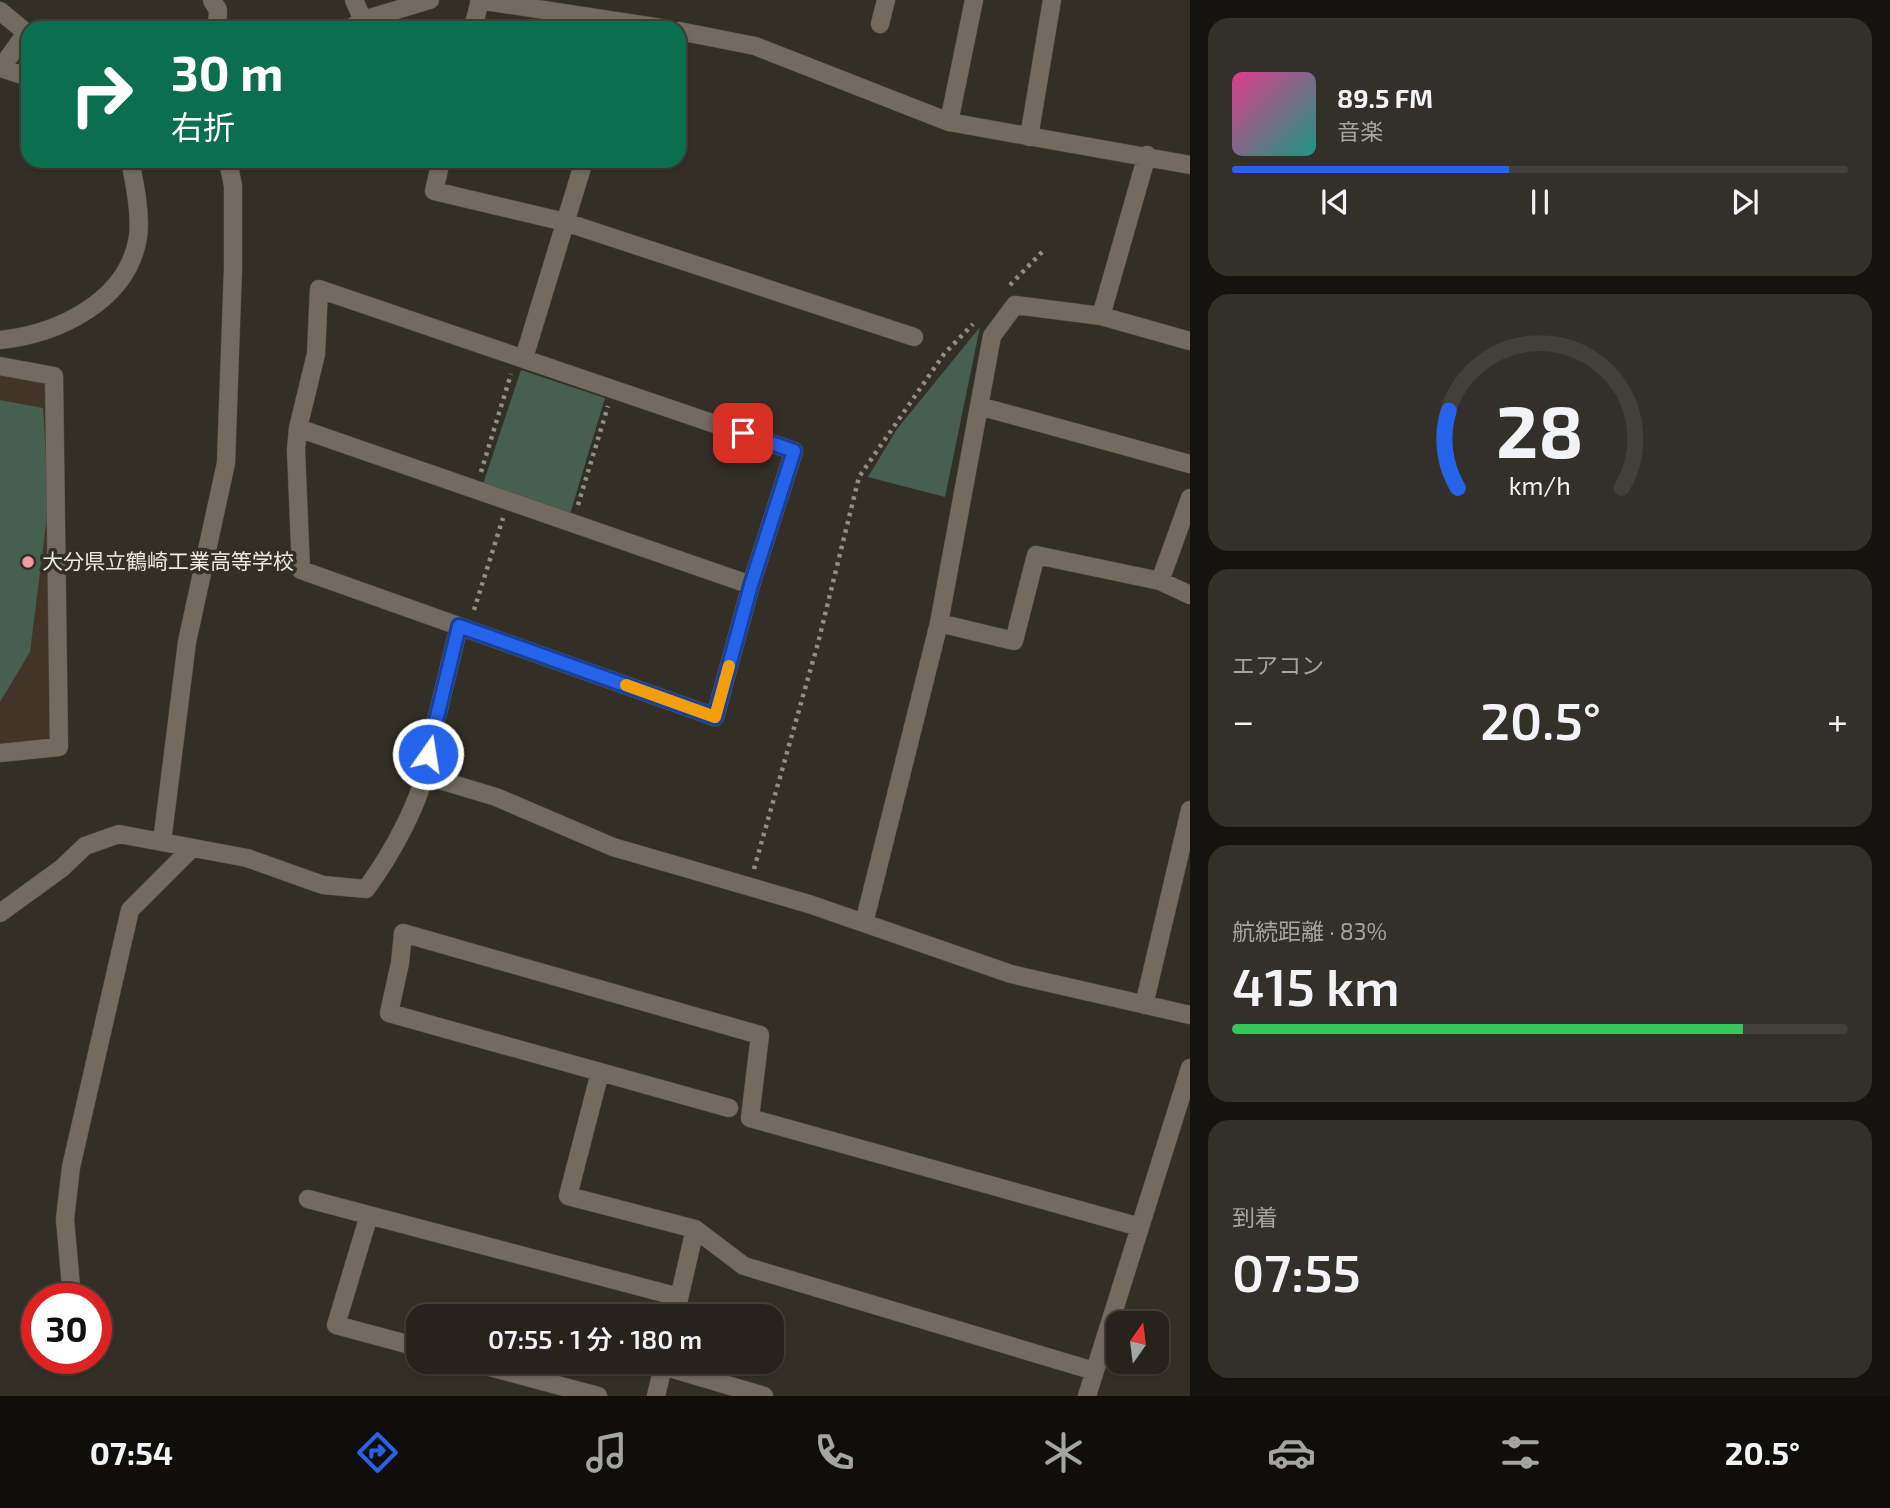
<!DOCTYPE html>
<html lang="ja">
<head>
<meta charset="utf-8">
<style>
  body { margin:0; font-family:"Exo 2","Noto Sans JP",sans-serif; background:#332f29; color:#f1f3f6; height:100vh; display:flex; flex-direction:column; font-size:26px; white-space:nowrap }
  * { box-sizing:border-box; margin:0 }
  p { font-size:23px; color:#a4a4a3 }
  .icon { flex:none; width:38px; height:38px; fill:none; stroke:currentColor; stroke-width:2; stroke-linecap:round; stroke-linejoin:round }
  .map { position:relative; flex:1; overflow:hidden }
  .drawer { display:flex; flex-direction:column; gap:18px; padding:18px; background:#15130f; width:700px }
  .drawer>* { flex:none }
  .top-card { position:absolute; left:21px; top:21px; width:665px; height:147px; border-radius:21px; box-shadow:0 2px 5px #0004,0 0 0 2px #43403b; background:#0b6e4f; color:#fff; overflow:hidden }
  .needle { width:46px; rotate:14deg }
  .tools { position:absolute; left:1106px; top:1311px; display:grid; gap:14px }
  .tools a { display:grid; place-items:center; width:63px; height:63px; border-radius:14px; background:#27231c; box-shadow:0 2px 5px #0004,0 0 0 2px #43403b; font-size:35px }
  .speed { position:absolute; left:21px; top:1283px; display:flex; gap:14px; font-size:35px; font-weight:700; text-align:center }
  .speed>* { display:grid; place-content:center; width:91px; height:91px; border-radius:50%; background:#27231c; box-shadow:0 2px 5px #0004,0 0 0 2px #43403b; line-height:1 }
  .speed .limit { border:10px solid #d22; background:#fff; color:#111 }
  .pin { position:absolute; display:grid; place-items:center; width:60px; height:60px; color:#fff; margin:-30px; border-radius:14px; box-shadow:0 4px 10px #0006 }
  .me { position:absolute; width:77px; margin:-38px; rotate:13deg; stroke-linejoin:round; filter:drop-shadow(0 0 5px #0008) }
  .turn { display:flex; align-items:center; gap:24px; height:147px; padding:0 35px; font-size:32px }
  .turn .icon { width:91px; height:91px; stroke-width:2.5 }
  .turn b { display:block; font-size:49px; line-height:60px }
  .big { font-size:52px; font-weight:600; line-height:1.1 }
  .drawer .card { flex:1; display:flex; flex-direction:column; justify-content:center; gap:10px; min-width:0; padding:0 24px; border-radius:21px; background:#332f29 }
  .drawer .dial { align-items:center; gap:0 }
  .dial svg { height:182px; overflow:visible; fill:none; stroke:#43403b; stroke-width:7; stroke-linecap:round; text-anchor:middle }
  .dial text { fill:#f1f3f6; stroke:none }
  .song { display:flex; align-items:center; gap:21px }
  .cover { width:84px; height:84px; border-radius:10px; background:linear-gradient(135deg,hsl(330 70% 55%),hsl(170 70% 35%)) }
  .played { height:7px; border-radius:4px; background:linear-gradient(90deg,#2563eb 45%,#43403b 45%) }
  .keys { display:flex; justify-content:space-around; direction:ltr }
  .heat { display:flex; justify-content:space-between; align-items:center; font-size:38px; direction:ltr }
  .charge { height:10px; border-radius:5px; background:linear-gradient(90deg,#34c759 83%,#43403b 0) }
  .trip { position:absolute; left:406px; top:1304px; width:378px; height:70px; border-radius:21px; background:#27231c; box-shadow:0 2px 5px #0004,0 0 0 2px #43403b; font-weight:600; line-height:70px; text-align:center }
  .tabs { display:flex; height:112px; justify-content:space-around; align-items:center; background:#100e0b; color:#a4a4a3 }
  .tabs .icon { width:49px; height:49px }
  .tabs .current { color:#2563eb }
  .tabs b { font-size:32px; color:#f1f3f6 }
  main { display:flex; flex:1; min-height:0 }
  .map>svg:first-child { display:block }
  .education { fill:#423427 }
  .green { fill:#475f50 }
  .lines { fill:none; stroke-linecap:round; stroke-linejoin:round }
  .minor-casing { stroke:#514d44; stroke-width:19 }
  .path { stroke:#928d86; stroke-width:4.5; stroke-dasharray:3.5 5; stroke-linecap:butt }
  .minor { stroke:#736a60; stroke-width:18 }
  .route-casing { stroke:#184099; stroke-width:18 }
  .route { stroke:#2563eb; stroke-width:12 }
  .slow { stroke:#f59e0b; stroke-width:12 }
  .poi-dot { fill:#f49aa4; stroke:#342f26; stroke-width:2.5 }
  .labels { text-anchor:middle; stroke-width:7; stroke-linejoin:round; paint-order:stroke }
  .poi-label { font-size:21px; fill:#ece8e3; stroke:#342f26; text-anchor:start }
</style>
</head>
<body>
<main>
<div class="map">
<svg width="1190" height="1396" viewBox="0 0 1190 1396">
  <rect width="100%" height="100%" fill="#342f26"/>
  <path class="education" d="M 0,366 L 54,376 L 59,747 L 0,753 Z"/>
  <path class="green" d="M 980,327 L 945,497 L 868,477 L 897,429 Z
    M 521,370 L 605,398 L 570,514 L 483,484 Z
    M 0,400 L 43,408 L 49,500 L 30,652 L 0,702 Z"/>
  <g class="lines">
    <defs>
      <path id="minor" d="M 212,0 L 218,10 L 217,28
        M 354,0 L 363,20
        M 479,0 L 661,28
        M 0,11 L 28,34
        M 880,24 L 886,0
        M 351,28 L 363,20 L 430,0
        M 473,28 L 480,0
        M 679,31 L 755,46 L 949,122 L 1190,165
        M 26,33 L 1,68 L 28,77
        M 949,122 L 974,0
        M 1029,137 L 1052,0
        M 441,161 L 434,191 L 565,222 L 914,337
        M 319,289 L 794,451 L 751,585 L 715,717 L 301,570 L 296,450 L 298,428 L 316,354 Z
        M 1101,316 L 1147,155
        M 0,340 C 58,334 128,301 138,237 C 141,214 135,184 130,161
        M 524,358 L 584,161
        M 0,366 L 54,376 L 59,747 L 0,753
        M 979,406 L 1190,464
        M 298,428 L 751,585
        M 1160,581 L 1190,498
        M 939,623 L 1014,641 L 1036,555 L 1160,581 L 1190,595
        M 426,776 L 496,797 L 613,847 L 809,904 L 1011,974 L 1190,1015
        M 162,842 L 187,642 L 226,463 L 233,268 L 233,186 L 228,161
        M 0,913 L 62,868 L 85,846 L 119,834 L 247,858 L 323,885 L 366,889 C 391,855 425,796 428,754 L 459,626
        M 864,923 L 939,623 L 992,336 L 1015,305 L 1101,316 L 1190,341
        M 1144,1005 L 1190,810
        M 600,1072 L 568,1196 L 695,1229 L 744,1266 L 1094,1371
        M 729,1108 L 389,1013 L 400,963 L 403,933 L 760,1035 L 750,1118 L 1140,1227
        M 308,1199 L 679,1297
        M 369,1215 L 336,1325 L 418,1347
        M 72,1298 L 65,1219 L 71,1167 L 130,910 L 192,848
        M 675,1316 L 695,1229
        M 471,1362 L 598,1396
        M 663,1366 L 764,1396
        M 656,1396 L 664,1362
        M 1087,1396 L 1190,1068"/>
    </defs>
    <use href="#minor" class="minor-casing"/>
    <path class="path" d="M 1010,285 L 1043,251
      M 481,472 L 511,374
      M 578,505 L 608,406
      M 474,610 L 503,518
      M 754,869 L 818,643 L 859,477 L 944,354 L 973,324"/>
    <use href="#minor" class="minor"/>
  </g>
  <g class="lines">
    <defs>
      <path id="route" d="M 428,754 L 459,626 L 715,717 L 751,585 L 794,451 L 743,433"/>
    </defs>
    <use href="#route" class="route-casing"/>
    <use href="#route" class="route"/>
    <path class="slow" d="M 626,685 L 715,717 L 729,666"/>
  </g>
  <circle class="poi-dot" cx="28" cy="562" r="7"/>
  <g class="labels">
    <g class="poi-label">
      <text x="42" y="569">大分県立鶴崎工業高等学校</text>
    </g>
  </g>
</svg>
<div class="tools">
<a><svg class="needle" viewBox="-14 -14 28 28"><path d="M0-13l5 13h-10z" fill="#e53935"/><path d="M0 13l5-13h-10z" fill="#a4a4a3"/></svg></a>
</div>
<div class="speed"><div class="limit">30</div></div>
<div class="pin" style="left:743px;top:433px;background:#d93025"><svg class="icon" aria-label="arrive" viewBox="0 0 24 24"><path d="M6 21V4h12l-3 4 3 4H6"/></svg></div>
<svg class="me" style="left:428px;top:754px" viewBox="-20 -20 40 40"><circle r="17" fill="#2563eb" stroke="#fff" stroke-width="3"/><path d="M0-11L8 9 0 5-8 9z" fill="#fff"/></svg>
<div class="trip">07:55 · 1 分 · 180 m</div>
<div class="top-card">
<div class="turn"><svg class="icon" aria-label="right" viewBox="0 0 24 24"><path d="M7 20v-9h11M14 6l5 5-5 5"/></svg><div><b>30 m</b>右折</div></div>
</div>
</div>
<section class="drawer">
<div class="card">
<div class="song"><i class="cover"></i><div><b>89.5 FM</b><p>音楽</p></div></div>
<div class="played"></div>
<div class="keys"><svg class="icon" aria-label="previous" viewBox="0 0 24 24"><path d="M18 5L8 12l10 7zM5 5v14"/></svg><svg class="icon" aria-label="pause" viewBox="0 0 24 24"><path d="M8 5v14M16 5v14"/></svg><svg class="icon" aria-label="next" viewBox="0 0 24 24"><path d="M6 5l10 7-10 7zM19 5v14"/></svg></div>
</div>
<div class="card dial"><svg viewBox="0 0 100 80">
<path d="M14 69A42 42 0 1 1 86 69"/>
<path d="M14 69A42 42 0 0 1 10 35" stroke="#2563eb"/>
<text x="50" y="56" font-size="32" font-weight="700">28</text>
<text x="50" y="72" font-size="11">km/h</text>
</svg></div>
<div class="card"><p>エアコン</p>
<div class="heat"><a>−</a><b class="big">20.5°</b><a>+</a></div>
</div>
<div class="card"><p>航続距離 · 83%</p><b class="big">415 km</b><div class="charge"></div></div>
<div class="card"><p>到着</p><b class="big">07:55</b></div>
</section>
</main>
<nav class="tabs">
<b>07:54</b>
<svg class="icon current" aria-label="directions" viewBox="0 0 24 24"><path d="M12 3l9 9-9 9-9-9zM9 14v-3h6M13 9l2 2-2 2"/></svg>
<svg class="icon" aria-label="music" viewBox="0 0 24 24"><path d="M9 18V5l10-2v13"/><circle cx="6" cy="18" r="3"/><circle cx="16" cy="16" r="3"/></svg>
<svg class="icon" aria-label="phone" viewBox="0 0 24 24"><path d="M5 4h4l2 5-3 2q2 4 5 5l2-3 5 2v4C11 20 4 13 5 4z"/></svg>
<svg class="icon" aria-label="climate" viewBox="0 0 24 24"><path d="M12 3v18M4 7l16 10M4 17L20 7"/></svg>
<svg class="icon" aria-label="car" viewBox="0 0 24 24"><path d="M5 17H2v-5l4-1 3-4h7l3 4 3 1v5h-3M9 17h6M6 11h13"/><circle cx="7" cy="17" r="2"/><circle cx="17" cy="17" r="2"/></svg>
<svg class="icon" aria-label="filters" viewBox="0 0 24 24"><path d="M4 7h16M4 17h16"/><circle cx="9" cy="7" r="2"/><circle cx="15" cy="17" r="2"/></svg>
<b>20.5°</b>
</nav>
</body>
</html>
